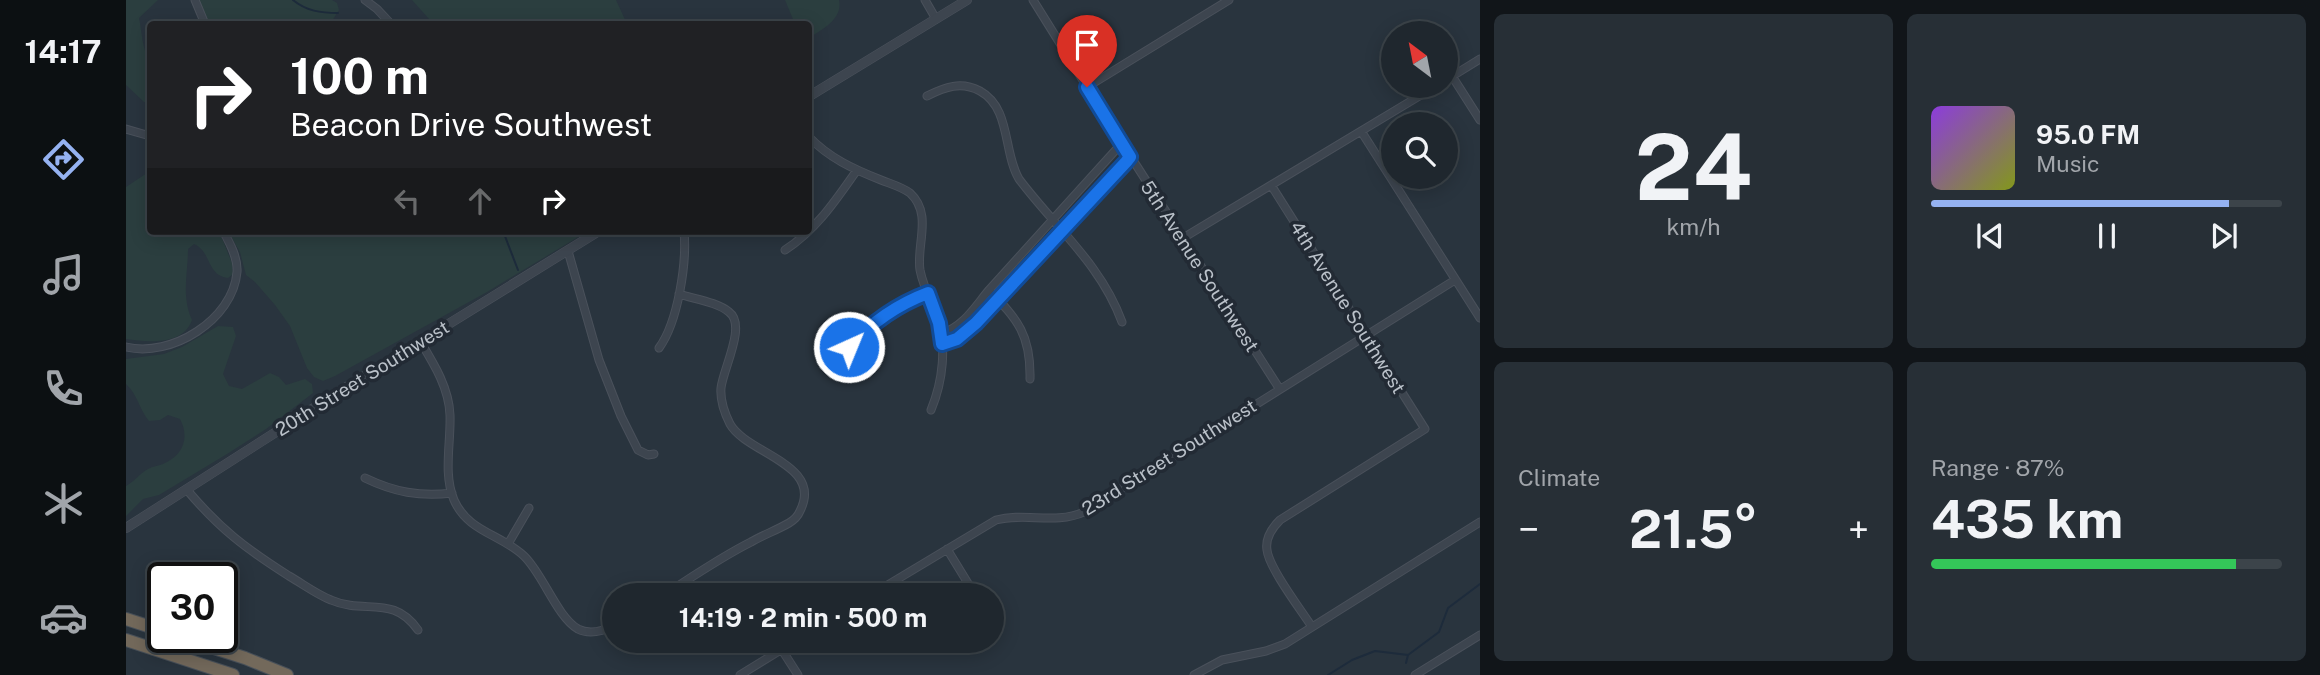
<!DOCTYPE html>
<html lang="en">
<head>
<meta charset="utf-8">
<style>
  body { margin:0; font-family:"Public Sans",sans-serif; background:#272f36; color:#f1f3f6; height:100vh; display:flex; flex-direction:column; font-size:26px; white-space:nowrap }
  * { box-sizing:border-box; margin:0 }
  p { font-size:23px; color:#a1a5aa }
  .icon { flex:none; width:38px; height:38px; fill:none; stroke:currentColor; stroke-width:2; stroke-linecap:round; stroke-linejoin:round }
  .map { position:relative; flex:1; overflow:hidden }
  .panel { display:flex; flex-direction:column; gap:14px; padding:14px; background:#111519; width:840px }
  .panel>* { flex:none }
  .top-card { position:absolute; left:21px; top:21px; width:665px; height:214px; border-radius:7px; box-shadow:0 4px 18px #0003,0 0 0 2px #3c444a; background:#202124; color:#fff; overflow:hidden }
  .needle { width:46px; rotate:328deg }
  .buttons { position:absolute; left:1255px; top:21px; display:grid; gap:14px }
  .buttons a { display:grid; place-items:center; width:77px; height:77px; border-radius:50%; background:#1f272e; box-shadow:0 4px 18px #0003,0 0 0 2px #3c444a; font-size:35px }
  .speed { position:absolute; left:21px; top:562px; display:flex; gap:14px; font-size:35px; font-weight:700; text-align:center }
  .speed>* { display:grid; place-content:center; width:91px; height:91px; border-radius:50%; background:#1f272e; box-shadow:0 4px 18px #0003,0 0 0 2px #3c444a; line-height:1 }
  .speed .limit { border:4px solid #111; border-radius:10px; background:#fff; color:#111 }
  .pin { position:absolute; display:grid; place-items:center; width:60px; height:60px; color:#fff; margin:-72px -30px; border-radius:50% 50% 50% 0; rotate:-45deg; box-shadow:0 0 7px #0007 }
  .pin .icon { rotate:45deg }
  .me { position:absolute; width:77px; margin:-38px; rotate:44deg; stroke-linejoin:round; filter:drop-shadow(0 0 5px #0008) }
  .turn { display:flex; align-items:center; gap:24px; height:147px; padding:0 28px; font-size:32px }
  .turn .icon { width:91px; height:91px; stroke-width:2.5 }
  .turn b { display:block; font-size:49px; line-height:60px }
  .lanes { display:flex; align-items:center; height:66px; padding:0 28px; background:#0003; justify-content:center; gap:35px; direction:ltr }
  .lanes .off { opacity:.35 }
  .big { font-size:52px; font-weight:700; line-height:1.1 }
  .panel .tile { flex:1; display:flex; flex-direction:column; justify-content:center; gap:10px; min-width:0; padding:0 24px; border-radius:10px; background:#272f36 }
  .panel .dial { align-items:center; gap:0 }
  .dial b { font-size:91px; line-height:1 }
  .song { display:flex; align-items:center; gap:21px }
  .cover { width:84px; height:84px; border-radius:10px; background:linear-gradient(135deg,hsl(270 70% 55%),hsl(70 70% 35%)) }
  .played { height:7px; border-radius:4px; background:linear-gradient(90deg,#95b2f1 85%,#3c444a 85%) }
  .keys { display:flex; justify-content:space-around; direction:ltr }
  .heat { display:flex; justify-content:space-between; align-items:center; font-size:38px; direction:ltr }
  .charge { height:10px; border-radius:5px; background:linear-gradient(90deg,#34c759 87%,#3c444a 0) }
  .panel .tiles { flex:1; display:grid; gap:14px; grid-template-columns:repeat(2,1fr) }
  .trip { position:absolute; left:476px; top:583px; width:402px; height:70px; border-radius:35px; background:#1f272e; box-shadow:0 4px 18px #0003,0 0 0 2px #3c444a; font-weight:700; line-height:70px; text-align:center }
  main { display:flex; flex:1; min-height:0 }
  .menu { display:flex; flex-direction:column; width:126px; justify-content:space-around; align-items:center; background:#0c1012; color:#a1a5aa }
  .menu .icon { width:49px; height:49px }
  .menu .selected { color:#95b2f1 }
  .menu b { font-size:32px; color:#f1f3f6 }
  .map>svg:first-child { display:block }
  .green { fill:#2b3e3f }
  .lines { fill:none; stroke-linecap:round; stroke-linejoin:round }
  .stream { stroke:#1d2b3b; stroke-width:2 }
  .minor-casing { stroke:#4a515b; stroke-width:9 }
  .tertiary-casing { stroke:#4a515b; stroke-width:10 }
  .motorway-casing { stroke:#485059; stroke-width:14 }
  .minor { stroke:#3d454f; stroke-width:7 }
  .tertiary { stroke:#3d454f; stroke-width:9 }
  .motorway { stroke:#73695b; stroke-width:12 }
  .route-casing { stroke:#114b97; stroke-width:18 }
  .route { stroke:#1a73e8; stroke-width:12 }
  .labels { text-anchor:middle; stroke-width:7; stroke-linejoin:round; paint-order:stroke }
  .street-label { font-size:19px; fill:#bac1c9; stroke:#222a34 }
</style>
</head>
<body>
<main>
<nav class="menu">
<b>14:17</b>
<svg class="icon selected" aria-label="directions" viewBox="0 0 24 24"><path d="M12 3l9 9-9 9-9-9zM9 14v-3h6M13 9l2 2-2 2"/></svg>
<svg class="icon" aria-label="music" viewBox="0 0 24 24"><path d="M9 18V5l10-2v13"/><circle cx="6" cy="18" r="3"/><circle cx="16" cy="16" r="3"/></svg>
<svg class="icon" aria-label="phone" viewBox="0 0 24 24"><path d="M5 4h4l2 5-3 2q2 4 5 5l2-3 5 2v4C11 20 4 13 5 4z"/></svg>
<svg class="icon" aria-label="climate" viewBox="0 0 24 24"><path d="M12 3v18M4 7l16 10M4 17L20 7"/></svg>
<svg class="icon" aria-label="car" viewBox="0 0 24 24"><path d="M5 17H2v-5l4-1 3-4h7l3 4 3 1v5h-3M9 17h6M6 11h13"/><circle cx="7" cy="17" r="2"/><circle cx="17" cy="17" r="2"/></svg>
</nav>
<div class="map">
<svg width="1354" height="675" viewBox="0 0 1354 675">
  <rect width="100%" height="100%" fill="#29343e"/>
  <path class="green" d="M 0,0 L 32,0 L 13,18 C 16,32 16,50 24,61 L 24,102 L 18,102 L 0,85 Z
    M 72,0 L 206,0 L 211,3 L 213,10 L 204,24 L 82,24 Z
    M 286,0 L 490,0 L 501,24 L 305,24 L 303,19 Z
    M 659,0 L 713,0 C 717,19 697,29 683,38 L 682,24 L 669,24 Z
    M 24,171 L 24,231 L 93,231 L 106,263 L 107,274 L 102,278 C 80,275 86,252 68,244 L 62,249 C 62,274 55,296 66,320 C 57,346 21,342 0,339 L 0,187 Z
    M 102,231 L 462,231 L 361,292 L 209,376 L 197,381 L 188,377 L 181,368 L 164,326 L 149,305 L 129,282 L 120,275 L 114,252 Z
    M 92,326 L 107,327 L 110,336 L 97,374 L 103,386 L 116,389 L 144,373 L 153,377 L 160,385 L 179,379 L 186,384 L 187,393 L 140,429 L 101,454 L 33,495 L 17,499 L 0,516 L 0,486 C 8,482 13,474 22,469 C 27,466 32,466 37,464 C 57,456 64,438 54,419 L 42,415 L 34,420 L 23,421 C 13,409 12,395 0,384 L 0,359 L 38,354 L 56,347 Z"/>
  <g class="lines">
    <path class="stream" d="M 167,0 C 180,11 195,13 212,13
      M 377,231 L 392,270
      M 1280,663 L 1282,655
      M 1202,675 L 1226,660 L 1249,651 L 1282,655 L 1313,632 L 1322,608 L 1354,584"/>
    <defs>
      <path id="minor" d="M 69,0 L 79,24
        M 239,0 L 251,9 L 265,24
        M 799,0 L 810,19
        M 907,0 L 996,143 L 1153,388
        M 1326,76 L 1354,120
        M 1320,80 L 1354,59
        M 961,87 L 1103,0
        M 801,96 C 819,87 835,81 854,91 C 885,108 877,152 893,179 C 929,227 975,264 996,322
        M 0,129 L 24,136
        M 1235,131 L 1354,318
        M 682,136 C 703,158 727,169 755,180 C 765,184 776,187 784,193 C 807,214 790,245 794,270 C 797,286 805,301 811,316 C 821,346 817,381 805,410
        M 1145,185 L 1299,429 L 1154,520 C 1146,528 1139,538 1141,550 C 1143,568 1175,610 1186,627
        M 1057,238 L 1310,86
        M 659,250 C 690,230 710,200 731,170
        M 442,251 L 473,360 L 495,416 L 512,450 L 522,455 L 528,454
        M 863,290 C 892,320 905,335 904,379
        M 815,334 C 838,326 848,308 863,290 L 996,143
        M 294,341 C 308,364 323,388 324,415 C 325,443 317,474 328,500 C 342,532 375,534 398,556 C 417,574 431,617 452,629 C 464,635 477,631 488,626
        M 816,344 L 831,339 L 851,323 L 1005,157
        M 0,347 C 45,358 107,320 111,272 C 112,258 104,243 97,231
        M 724,347 C 746,322 770,306 801,293
        M 533,348 C 552,322 561,263 558,231
        M 239,478 C 268,492 294,497 326,493
        M 61,490 C 94,529 119,548 163,576 C 177,584 190,594 205,600 C 239,615 267,594 292,630
        M 382,544 L 403,508
        M 821,549 L 848,593
        M 538,595 C 566,577 595,557 625,542 C 637,535 651,530 663,523 C 668,520 672,516 674,511 C 698,464 621,454 604,424 C 599,414 594,400 595,388 C 597,369 621,325 603,312 C 591,302 568,299 553,294
        M 745,595 L 870,520 C 899,512 929,525 958,512 L 1329,280
        M 656,650 L 672,675
        M 614,675 L 671,640
        M 1068,675 L 1096,660 L 1140,651 L 1159,644 L 1354,522
        M 1289,675 L 1354,635"/>
      <path id="tertiary" d="M 682,97 L 841,0
        M 0,528 L 219,388 L 473,231"/>
      <path id="motorway" d="M 0,619 L 37,631
        M 54,637 L 119,658 L 161,675
        M 0,640 L 107,675"/>
    </defs>
    <use href="#minor" class="minor-casing"/>
    <use href="#tertiary" class="tertiary-casing"/>
    <use href="#motorway" class="motorway-casing"/>
    <use href="#minor" class="minor"/>
    <use href="#tertiary" class="tertiary"/>
    <use href="#motorway" class="motorway"/>
  </g>
  <g class="lines">
    <defs>
      <path id="route" d="M 723,347 C 746,322 770,305 802,293 L 813,323 L 816,344 L 831,339 L 850,323 L 1000,162 L 1004,157 L 961,87"/>
    </defs>
    <use href="#route" class="route-casing"/>
    <use href="#route" class="route"/>
  </g>
  <g class="labels">
    <g class="street-label">
      <text transform="translate(1074 266) rotate(57)" y="7">5th Avenue Southwest</text>
      <text transform="translate(1222 307) rotate(58)" y="7">4th Avenue Southwest</text>
      <text transform="translate(236 378) rotate(-32)" y="7">20th Street Southwest</text>
      <text transform="translate(1043 457) rotate(-32)" y="7">23rd Street Southwest</text>
    </g>
  </g>
</svg>
<div class="buttons">
<a><svg class="needle" viewBox="-14 -14 28 28"><path d="M0-13l5 13h-10z" fill="#e53935"/><path d="M0 13l5-13h-10z" fill="#a1a5aa"/></svg></a>
<a><svg class="icon" aria-label="search" viewBox="0 0 24 24"><circle cx="10" cy="10" r="6"/><path d="M15 15l6 6"/></svg></a>
</div>
<div class="speed"><div class="limit">30</div></div>
<div class="pin" style="left:961px;top:87px;background:#d93025"><svg class="icon" aria-label="arrive" viewBox="0 0 24 24"><path d="M6 21V4h12l-3 4 3 4H6"/></svg></div>
<svg class="me" style="left:723px;top:347px" viewBox="-20 -20 40 40"><circle r="17" fill="#1a73e8" stroke="#fff" stroke-width="3"/><path d="M0-11L8 9 0 5-8 9z" fill="#fff"/></svg>
<div class="trip">14:19 · 2 min · 500 m</div>
<div class="top-card">
<div class="turn"><svg class="icon" aria-label="right" viewBox="0 0 24 24"><path d="M7 20v-9h11M14 6l5 5-5 5"/></svg><div><b>100 m</b>Beacon Drive Southwest</div></div>
<div class="lanes"><svg class="icon off" aria-label="left" viewBox="0 0 24 24"><path d="M17 20v-9H6M10 6l-5 5 5 5"/></svg><svg class="icon off" aria-label="ahead" viewBox="0 0 24 24"><path d="M12 20V5M6 11l6-6 6 6"/></svg><svg class="icon" aria-label="right" viewBox="0 0 24 24"><path d="M7 20v-9h11M14 6l5 5-5 5"/></svg></div>
</div>
</div>
<section class="panel">
<div class="tiles">
<div class="tile dial"><b>24</b><p>km/h</p></div>
<div class="tile">
<div class="song"><i class="cover"></i><div><b>95.0 FM</b><p>Music</p></div></div>
<div class="played"></div>
<div class="keys"><svg class="icon" aria-label="previous" viewBox="0 0 24 24"><path d="M18 5L8 12l10 7zM5 5v14"/></svg><svg class="icon" aria-label="pause" viewBox="0 0 24 24"><path d="M8 5v14M16 5v14"/></svg><svg class="icon" aria-label="next" viewBox="0 0 24 24"><path d="M6 5l10 7-10 7zM19 5v14"/></svg></div>
</div>
<div class="tile"><p>Climate</p>
<div class="heat"><a>−</a><b class="big">21.5°</b><a>+</a></div>
</div>
<div class="tile"><p>Range · 87%</p><b class="big">435 km</b><div class="charge"></div></div>
</div>
</section>
</main>
</body>
</html>
